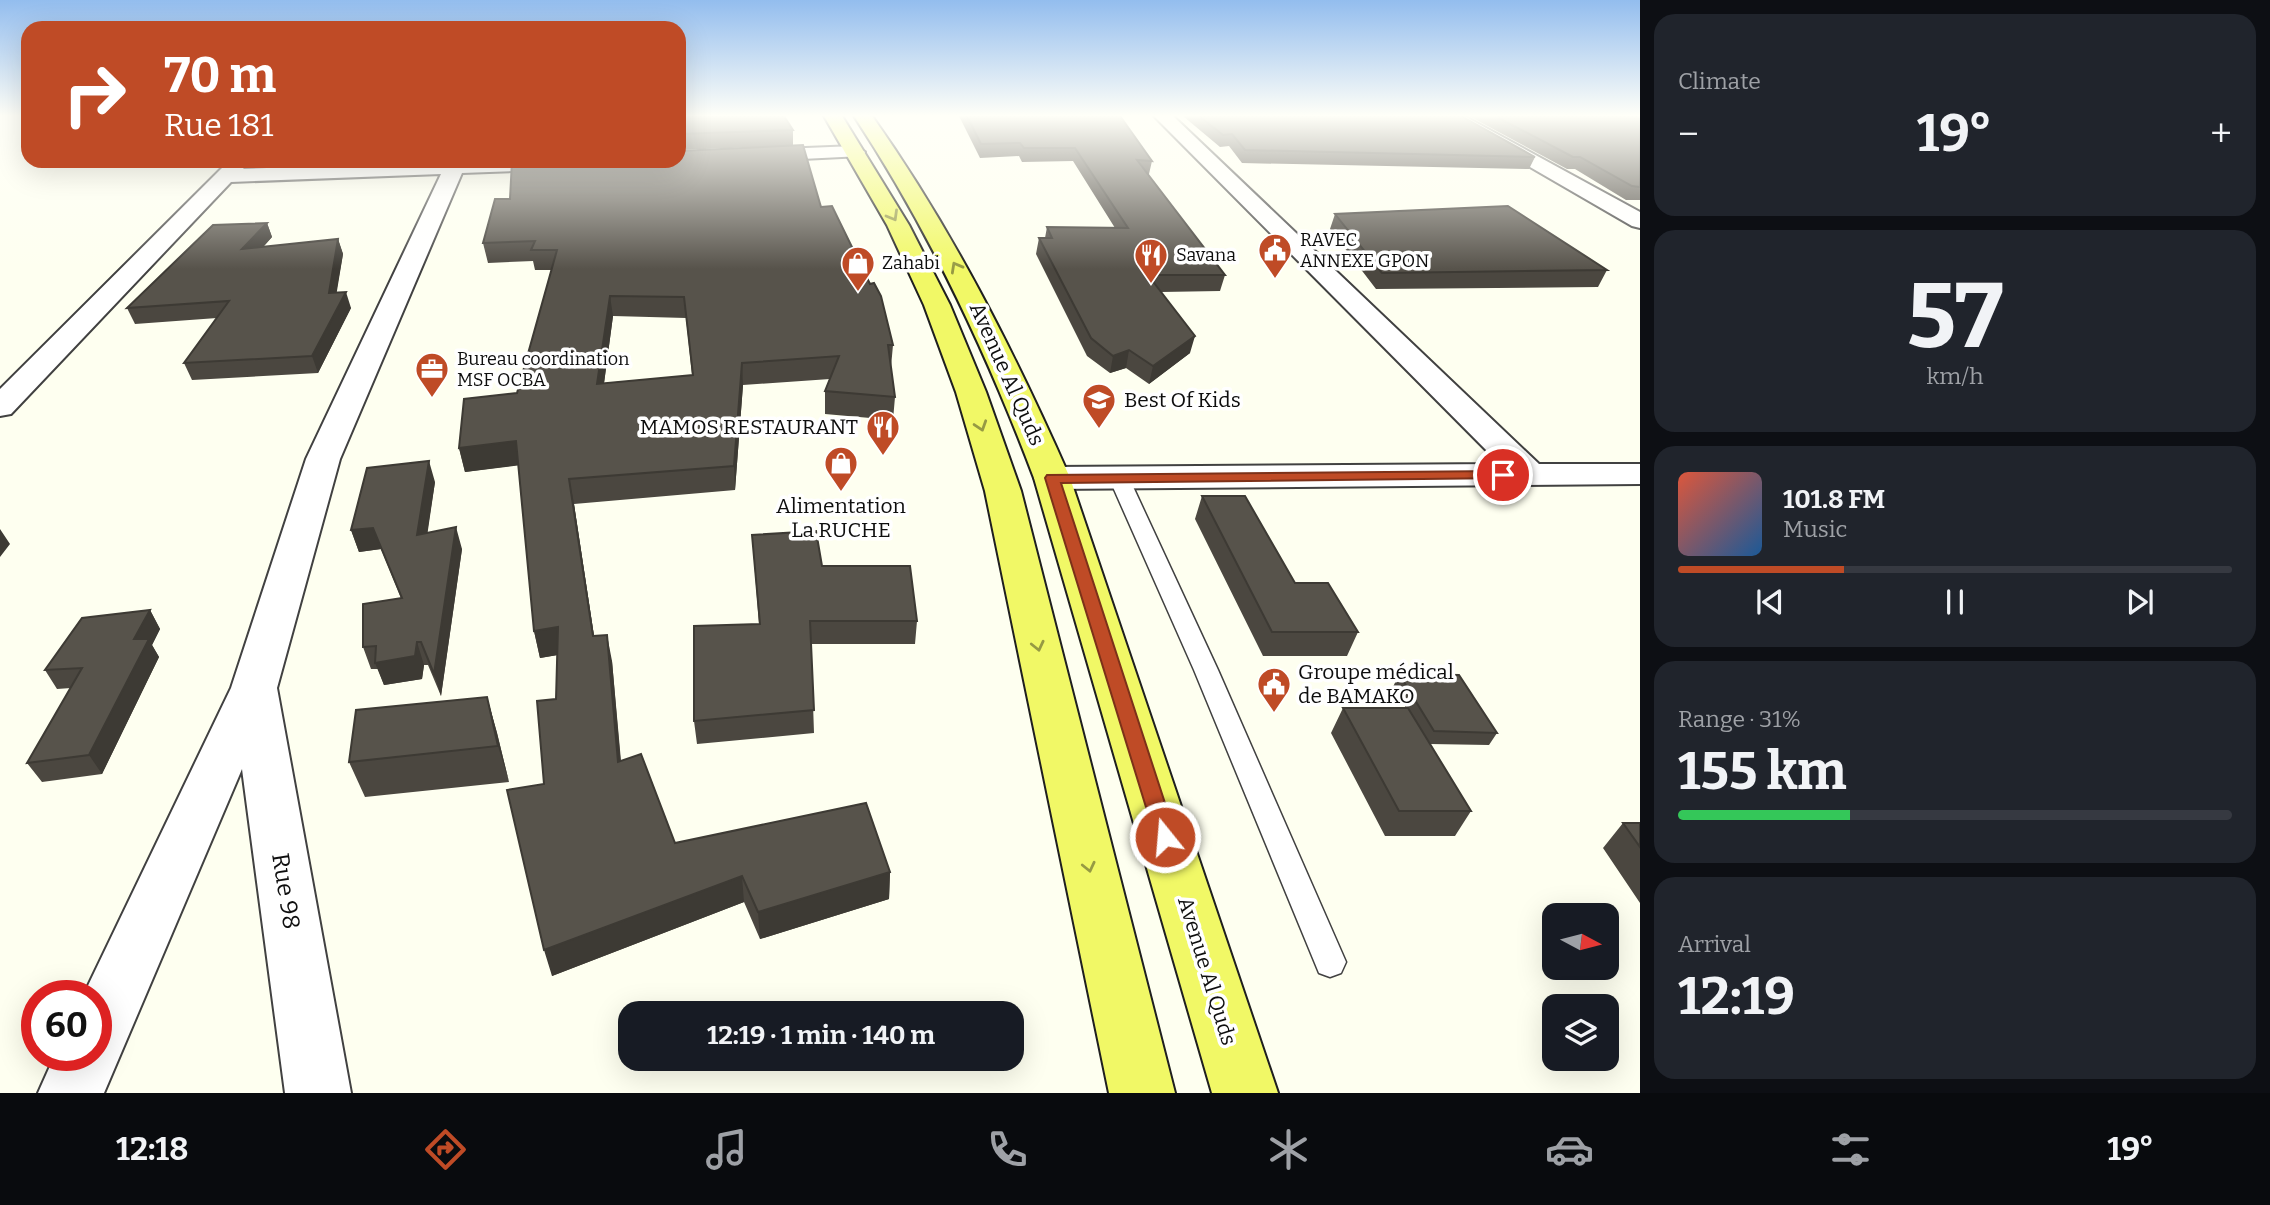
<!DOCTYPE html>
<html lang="en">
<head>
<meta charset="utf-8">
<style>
  body { margin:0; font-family:Bitter,serif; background:#20242c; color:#f1f3f6; height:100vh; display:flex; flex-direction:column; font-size:26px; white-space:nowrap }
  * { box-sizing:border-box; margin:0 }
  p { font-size:23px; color:#9ea1a6 }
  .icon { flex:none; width:38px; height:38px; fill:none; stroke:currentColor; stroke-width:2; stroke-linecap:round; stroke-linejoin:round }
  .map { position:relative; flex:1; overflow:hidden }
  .details { display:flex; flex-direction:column; gap:14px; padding:14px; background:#0d0f14; width:630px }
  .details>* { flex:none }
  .guide { position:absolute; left:21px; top:21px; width:665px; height:147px; border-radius:21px; box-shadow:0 7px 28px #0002; background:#bf4b26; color:#fff; overflow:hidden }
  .needle { width:46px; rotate:97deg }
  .controls { position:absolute; left:1542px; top:903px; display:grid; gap:14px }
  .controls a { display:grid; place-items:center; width:77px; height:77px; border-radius:14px; background:#171b24; box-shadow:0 7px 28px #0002; font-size:35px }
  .speed { position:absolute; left:21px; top:980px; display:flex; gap:14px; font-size:35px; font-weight:700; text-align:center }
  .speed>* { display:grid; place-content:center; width:91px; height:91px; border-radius:50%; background:#171b24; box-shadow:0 7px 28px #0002; line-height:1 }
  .speed .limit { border:10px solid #d22; background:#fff; color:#111 }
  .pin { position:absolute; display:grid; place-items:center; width:60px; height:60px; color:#fff; margin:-30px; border:4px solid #fff; border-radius:50%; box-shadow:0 2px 7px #0007 }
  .me { position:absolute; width:77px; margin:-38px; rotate:343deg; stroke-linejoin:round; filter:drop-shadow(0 0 5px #0008) }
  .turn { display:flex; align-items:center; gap:24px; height:147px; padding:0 28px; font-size:32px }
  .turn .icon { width:91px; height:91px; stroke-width:2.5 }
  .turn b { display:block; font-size:49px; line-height:60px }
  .big { font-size:52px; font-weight:700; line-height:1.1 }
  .details .card { flex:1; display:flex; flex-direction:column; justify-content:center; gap:10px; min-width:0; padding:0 24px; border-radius:21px; background:#20242c }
  .details .dial { align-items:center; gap:0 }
  .dial b { font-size:91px; line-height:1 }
  .song { display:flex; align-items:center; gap:21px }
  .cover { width:84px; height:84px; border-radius:10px; background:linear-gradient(135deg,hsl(10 70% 55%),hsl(210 70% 35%)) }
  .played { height:7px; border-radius:4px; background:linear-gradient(90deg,#bf4b26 30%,#363941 30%) }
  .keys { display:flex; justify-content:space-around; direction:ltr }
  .heat { display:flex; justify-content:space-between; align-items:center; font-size:38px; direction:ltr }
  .charge { height:10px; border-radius:5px; background:linear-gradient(90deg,#34c759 31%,#363941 0) }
  .trip { position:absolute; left:618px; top:1001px; width:406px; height:70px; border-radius:21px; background:#171b24; box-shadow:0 7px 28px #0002; font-weight:700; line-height:70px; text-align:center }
  .tabs { display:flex; height:112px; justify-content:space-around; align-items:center; background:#090b0e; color:#9ea1a6 }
  .tabs .icon { width:49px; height:49px }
  .tabs .current { color:#bf4b26 }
  .tabs b { font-size:32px; color:#f1f3f6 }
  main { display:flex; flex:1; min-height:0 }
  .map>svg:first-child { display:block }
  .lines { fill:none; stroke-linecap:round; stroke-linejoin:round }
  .lane-casing { stroke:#414141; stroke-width:3 }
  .street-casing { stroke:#414141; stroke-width:4 }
  .primary-casing { stroke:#1f1f1f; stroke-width:4 }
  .lane { fill:#fff; fill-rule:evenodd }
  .street { fill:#fff; fill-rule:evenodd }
  .primary { fill:#f1f866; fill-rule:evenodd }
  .wall { fill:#4b4740; fill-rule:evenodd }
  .shaded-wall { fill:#3d3a34 }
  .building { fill:#57534b; stroke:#3d3a34; stroke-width:2; fill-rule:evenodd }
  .oneway { stroke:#969a43 }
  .route { fill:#bf4b26; stroke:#7c3119; stroke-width:2 }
  .labels { text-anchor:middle; stroke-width:7; stroke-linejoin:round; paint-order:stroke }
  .far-poi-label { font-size:18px; fill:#0e0e0e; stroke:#fff; text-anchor:start }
  .street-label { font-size:21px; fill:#0e0e0e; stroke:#fff }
  .poi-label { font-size:21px; fill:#0e0e0e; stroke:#fff; text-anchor:start }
  .near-street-label { font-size:24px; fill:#0e0e0e; stroke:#fff }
</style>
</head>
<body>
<main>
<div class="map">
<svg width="1640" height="1093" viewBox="0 0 1640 1093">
  <rect width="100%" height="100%" fill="#fefff0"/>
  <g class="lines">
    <defs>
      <path id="lane" d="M 1119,472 L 1129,478 L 1218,670 L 1346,962 L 1341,973 L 1330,977 L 1319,973 L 1194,670 L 1109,478 Z"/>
      <path id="street" d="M 1154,116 L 1173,116 L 1539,464 L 1640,464 L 1640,484 L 1052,489 L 1040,485 L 1034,478 L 1040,471 L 1052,467 L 1500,464 Z
        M 1442,116 L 1464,116 L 1640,212 L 1640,228 L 1632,226 Z
        M 855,146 L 865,152 L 862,156 L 679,165 L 671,161 L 679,161 L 679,153 Z
        M 229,161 L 250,161 L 243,169 L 447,161 L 627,161 L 617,167 L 462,173 L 340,459 L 277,688 L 351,1093 L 285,1093 L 242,769 L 104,1093 L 38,1093 L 55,1055 L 96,1055 L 96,996 L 83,996 L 231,688 L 306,459 L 441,174 L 231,182 L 11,414 L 0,416 L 0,389 Z"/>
      <path id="primary" d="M 824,116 L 842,116 L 909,225 L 950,305 L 986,392 L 1021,491 L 1175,1093 L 1109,1093 L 985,491 L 956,392 L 924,305 L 887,225 Z
        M 854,116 L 872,116 C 952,229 1014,351 1070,478 L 1278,1093 L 1212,1093 L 1034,478 C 986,351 929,230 854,116 Z"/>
    </defs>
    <use href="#lane" class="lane-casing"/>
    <use href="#street" class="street-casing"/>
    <use href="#primary" class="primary-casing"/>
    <use href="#lane" class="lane"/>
    <use href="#street" class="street"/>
    <use href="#primary" class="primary"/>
  </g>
  <path class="wall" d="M 679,116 L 793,130 L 793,146 L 821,207 L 893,345 L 891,367 L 895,397 L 893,420 L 825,414 L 825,391 L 830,379 L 743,385 L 735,490 L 574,504 L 594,636 L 612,661 L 621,761 L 675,843 L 890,872 L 889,899 L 760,939 L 744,902 L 552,976 L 544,784 L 556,699 L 557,655 L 540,658 L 534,631 L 518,465 L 465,472 L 459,448 L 517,393 L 552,270 L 535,270 L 533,261 L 488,263 L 483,243 L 510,199 L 757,147 L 679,150 ZM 613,316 L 686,318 L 692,375 L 604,383 Z
    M 959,116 L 1120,116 L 1152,161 L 1149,174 L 1147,174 L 1225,275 L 1220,291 L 1161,292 L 1190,353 L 1149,384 L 1126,368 L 1110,373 L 1087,356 L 1036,254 L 1039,238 L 1045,238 L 1047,227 L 1115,228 L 1073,161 L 1022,162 L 1019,156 L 980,158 Z
    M 1183,116 L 1461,116 L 1535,157 L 1529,169 L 1242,163 L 1229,146 L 1220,147 Z
    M 1469,116 L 1640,116 L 1640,200 L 1626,200 L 1575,169 L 1567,169 Z
    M 1335,214 L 1607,270 L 1598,287 L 1376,289 L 1330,229 Z
    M 267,223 L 272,237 L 263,247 L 338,239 L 343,254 L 336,293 L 351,308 L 318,373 L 192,380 L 184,363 L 217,318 L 135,324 L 127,308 Z
    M 435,482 L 427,533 L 462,549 L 441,696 L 428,665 L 424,665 L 422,679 L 384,685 L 378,669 L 371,669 L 363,647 L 401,598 L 381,549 L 359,552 L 351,530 Z
    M 1202,496 L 1295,583 L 1358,632 L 1347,656 L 1263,656 L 1195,519 Z
    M 752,535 L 822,566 L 917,621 L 915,644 L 811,644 L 814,733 L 697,744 L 694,721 L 759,624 Z
    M 150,610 L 160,629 L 152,645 L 159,657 L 102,774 L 42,782 L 27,763 L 71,688 L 57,689 L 45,670 Z
    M 1399,674 L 1497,733 L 1489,745 L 1430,744 L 1471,811 L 1455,836 L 1385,836 L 1331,733 L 1343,708 L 1406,708 L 1393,687 Z
    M 487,697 L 497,733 L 509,782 L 365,797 L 349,762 Z
    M 1623,823 L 1640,823 L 1640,903 L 1603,848 Z"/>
  <path class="shaded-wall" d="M 267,223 L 272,237 L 248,264 L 242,249 Z
    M 338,239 L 343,254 L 334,309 L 329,293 Z
    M 346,292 L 351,308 L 318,373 L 312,356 Z
    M 610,296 L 613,316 L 601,406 L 597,384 Z
    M 1195,336 L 1190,353 L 1149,384 L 1153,366 Z
    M 1129,350 L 1126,368 L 1110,373 L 1113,356 Z
    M 742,363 L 743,385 L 735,490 L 734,466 Z
    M 516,441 L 521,465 L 465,472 L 459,448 Z
    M 429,461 L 435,482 L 424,557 L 417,535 Z
    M 569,479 L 574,504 L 598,662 L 593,636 Z
    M 456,527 L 462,549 L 441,696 L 434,674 Z
    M 373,528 L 381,549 L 359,552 L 351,530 Z
    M 0,529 L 10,544 L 0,557 Z
    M 150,610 L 160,629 L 152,645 L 159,657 L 102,774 L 89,755 L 134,639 Z
    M 558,627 L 564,654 L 540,658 L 534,631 Z
    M 607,635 L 612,661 L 623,789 L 618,762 Z
    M 417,642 L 424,665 L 422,679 L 384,685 L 375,663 Z
    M 487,697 L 497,733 L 509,782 L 498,746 Z
    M 890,872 L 889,899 L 760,939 L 758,912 Z
    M 742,876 L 744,902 L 552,976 L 544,950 Z"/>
  <path class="building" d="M 679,116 L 784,116 L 793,130 L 679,134 Z
    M 967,116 L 1120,116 L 1152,161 L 1137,160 L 1225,275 L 1148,275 L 1195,336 L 1153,366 L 1129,350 L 1113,356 L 1091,338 L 1039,238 L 1052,238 L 1047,227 L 1128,228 L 1075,148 L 1024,148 L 1020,143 L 981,144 Z
    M 1199,116 L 1461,116 L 1535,157 L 1245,150 L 1232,134 L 1223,135 Z
    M 1495,116 L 1640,116 L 1640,187 L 1632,186 L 1580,157 L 1573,157 Z
    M 803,145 L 821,207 L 832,206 L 870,284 L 874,283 L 881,296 L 893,345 L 888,345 L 895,397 L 825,391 L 839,356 L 742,363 L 734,466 L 569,479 L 593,636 L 607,635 L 618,762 L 641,754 L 675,843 L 866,803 L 890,872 L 758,912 L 742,876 L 544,950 L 507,790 L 544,784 L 537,701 L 556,699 L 558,627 L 534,631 L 516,441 L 459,448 L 464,399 L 517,393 L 557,250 L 531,250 L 535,241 L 483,243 L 495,199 L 510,199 L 512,161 L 679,161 L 679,151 ZM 610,296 L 684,297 L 693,375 L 597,384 Z
    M 1508,206 L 1607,270 L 1382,273 L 1335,214 Z
    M 267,223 L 242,249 L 338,239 L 329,293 L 346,292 L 312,356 L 184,363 L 229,301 L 127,308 L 213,225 Z
    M 429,461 L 417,535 L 456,527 L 434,674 L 421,642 L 417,642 L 415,656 L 375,663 L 376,646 L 363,647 L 363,604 L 402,598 L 373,528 L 351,530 L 367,468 Z
    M 1202,496 L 1245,496 L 1295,583 L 1328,583 L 1358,632 L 1272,632 Z
    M 816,531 L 822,566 L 910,566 L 917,621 L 810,621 L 814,710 L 694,721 L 694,626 L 760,624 L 752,535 Z
    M 150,610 L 134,639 L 149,639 L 89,755 L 27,763 L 82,668 L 45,670 L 82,618 Z
    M 1399,674 L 1459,675 L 1497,733 L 1434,731 Z
    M 487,697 L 498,746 L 349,762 L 356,710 Z
    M 1343,708 L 1408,708 L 1471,811 L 1399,811 Z
    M 1623,823 L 1640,823 L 1640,847 Z"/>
  <defs><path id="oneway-chevron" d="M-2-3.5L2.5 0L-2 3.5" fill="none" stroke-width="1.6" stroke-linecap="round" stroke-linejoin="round" transform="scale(1.75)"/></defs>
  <g class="oneway">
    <use href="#oneway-chevron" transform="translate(893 216) rotate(60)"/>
    <use href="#oneway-chevron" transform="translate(956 267) rotate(-119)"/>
    <use href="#oneway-chevron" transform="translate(981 426) rotate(72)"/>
    <use href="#oneway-chevron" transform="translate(1038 646) rotate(77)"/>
    <use href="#oneway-chevron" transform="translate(1089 867) rotate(77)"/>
  </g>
  <linearGradient id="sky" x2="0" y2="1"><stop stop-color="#93bdee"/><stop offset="0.43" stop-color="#fffff8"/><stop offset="1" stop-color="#fffff8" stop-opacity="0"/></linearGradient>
  <rect width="1640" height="269" fill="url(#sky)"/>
  <path class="route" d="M 1503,471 L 1510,475 L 1508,478 L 1061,483 L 1176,837 L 1173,843 L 1165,846 L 1157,843 L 1045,478 L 1047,475 Z"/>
  <defs>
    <symbol id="civic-pin" viewBox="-11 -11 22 30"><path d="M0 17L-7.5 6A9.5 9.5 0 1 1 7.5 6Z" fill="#bf4b26" stroke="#fff"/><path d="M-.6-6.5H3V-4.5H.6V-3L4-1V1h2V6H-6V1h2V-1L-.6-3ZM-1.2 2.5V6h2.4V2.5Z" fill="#fff"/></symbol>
    <symbol id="restaurant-pin" viewBox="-11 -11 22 30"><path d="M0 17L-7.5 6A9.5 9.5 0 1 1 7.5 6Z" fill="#bf4b26" stroke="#fff"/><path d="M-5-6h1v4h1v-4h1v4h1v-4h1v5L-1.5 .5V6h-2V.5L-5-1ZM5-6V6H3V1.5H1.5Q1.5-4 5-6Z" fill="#fff"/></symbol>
    <symbol id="shop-pin" viewBox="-11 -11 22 30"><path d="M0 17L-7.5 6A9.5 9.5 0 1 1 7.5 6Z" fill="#bf4b26" stroke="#fff"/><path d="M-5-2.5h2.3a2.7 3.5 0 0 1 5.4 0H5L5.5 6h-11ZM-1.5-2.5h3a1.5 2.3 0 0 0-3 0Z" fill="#fff"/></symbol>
    <symbol id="office-pin" viewBox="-11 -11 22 30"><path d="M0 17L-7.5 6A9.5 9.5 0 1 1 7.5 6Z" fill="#bf4b26" stroke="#fff"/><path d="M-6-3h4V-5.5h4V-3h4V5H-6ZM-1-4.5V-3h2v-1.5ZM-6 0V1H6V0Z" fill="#fff"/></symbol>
    <symbol id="school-pin" viewBox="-11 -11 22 30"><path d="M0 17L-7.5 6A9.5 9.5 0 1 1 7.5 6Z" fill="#bf4b26" stroke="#fff"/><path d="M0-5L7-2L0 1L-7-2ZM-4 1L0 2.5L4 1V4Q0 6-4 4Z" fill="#fff"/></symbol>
  </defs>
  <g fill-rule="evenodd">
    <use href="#civic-pin" x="1256" y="231" width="38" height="52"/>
    <use href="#restaurant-pin" x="1132" y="236" width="38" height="52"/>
    <use href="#shop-pin" x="839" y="244" width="38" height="52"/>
    <use href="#office-pin" x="413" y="350" width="38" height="52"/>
    <use href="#school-pin" x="1080" y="381" width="38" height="52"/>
    <use href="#restaurant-pin" x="864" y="408" width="38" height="52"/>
    <use href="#shop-pin" x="822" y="444" width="38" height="52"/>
    <use href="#civic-pin" x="1255" y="665" width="38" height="52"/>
  </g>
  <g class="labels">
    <g class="far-poi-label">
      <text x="1300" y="246">RAVEC<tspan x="1300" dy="21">ANNEXE GPON</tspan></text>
      <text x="1176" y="261">Savana</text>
      <text x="882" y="269">Zahabi</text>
      <text x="457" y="365">Bureau coordination<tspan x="457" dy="21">MSF OCBA</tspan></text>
    </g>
    <g class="street-label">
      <text transform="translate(1007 374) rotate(66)" y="7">Avenue Al Quds</text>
      <text transform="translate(1207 971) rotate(73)" y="7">Avenue Al Quds</text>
    </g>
    <g class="poi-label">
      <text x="1124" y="407">Best Of Kids</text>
      <text x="858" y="434" text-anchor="end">MAMOS RESTAURANT</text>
      <text x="841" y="513" text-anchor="middle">Alimentation<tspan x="841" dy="24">La RUCHE</tspan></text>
      <text x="1298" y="679">Groupe médical<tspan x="1298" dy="24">de BAMAKO</tspan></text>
    </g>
    <g class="near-street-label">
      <text transform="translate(286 891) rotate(81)" y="8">Rue 98</text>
    </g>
  </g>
</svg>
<div class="controls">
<a><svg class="needle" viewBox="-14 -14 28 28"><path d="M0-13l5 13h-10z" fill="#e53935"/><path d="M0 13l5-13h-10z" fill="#9ea1a6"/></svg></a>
<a><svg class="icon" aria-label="layers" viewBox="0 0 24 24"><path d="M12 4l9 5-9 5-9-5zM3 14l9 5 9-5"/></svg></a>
</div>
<div class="speed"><div class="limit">60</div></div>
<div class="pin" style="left:1503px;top:475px;background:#d93025"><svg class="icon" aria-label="arrive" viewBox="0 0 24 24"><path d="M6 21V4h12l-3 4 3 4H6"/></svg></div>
<svg class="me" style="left:1165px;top:837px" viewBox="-20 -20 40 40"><circle r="17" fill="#bf4b26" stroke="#fff" stroke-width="3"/><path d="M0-11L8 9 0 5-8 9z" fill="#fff"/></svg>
<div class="trip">12:19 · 1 min · 140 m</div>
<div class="guide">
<div class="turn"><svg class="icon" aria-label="right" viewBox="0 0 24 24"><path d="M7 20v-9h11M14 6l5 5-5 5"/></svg><div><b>70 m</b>Rue 181</div></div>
</div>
</div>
<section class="details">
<div class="card"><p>Climate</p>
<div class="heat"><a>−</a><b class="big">19°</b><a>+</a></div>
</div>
<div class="card dial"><b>57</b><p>km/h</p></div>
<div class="card">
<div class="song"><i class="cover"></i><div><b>101.8 FM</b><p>Music</p></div></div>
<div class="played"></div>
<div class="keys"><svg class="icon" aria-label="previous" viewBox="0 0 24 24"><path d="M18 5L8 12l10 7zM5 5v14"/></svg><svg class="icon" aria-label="pause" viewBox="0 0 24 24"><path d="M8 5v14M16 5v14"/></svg><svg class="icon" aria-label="next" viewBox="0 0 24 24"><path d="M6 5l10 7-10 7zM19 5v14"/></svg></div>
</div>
<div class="card"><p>Range · 31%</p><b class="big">155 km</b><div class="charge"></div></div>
<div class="card"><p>Arrival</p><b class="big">12:19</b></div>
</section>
</main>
<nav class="tabs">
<b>12:18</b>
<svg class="icon current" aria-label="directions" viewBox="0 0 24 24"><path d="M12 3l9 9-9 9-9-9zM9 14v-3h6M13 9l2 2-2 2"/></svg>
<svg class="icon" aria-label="music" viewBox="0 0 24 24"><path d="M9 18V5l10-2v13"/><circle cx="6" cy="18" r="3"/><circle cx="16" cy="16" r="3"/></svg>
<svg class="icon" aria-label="phone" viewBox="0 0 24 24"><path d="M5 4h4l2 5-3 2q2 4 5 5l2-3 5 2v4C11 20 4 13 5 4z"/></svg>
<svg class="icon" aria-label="climate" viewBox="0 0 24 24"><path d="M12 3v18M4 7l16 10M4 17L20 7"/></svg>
<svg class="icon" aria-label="car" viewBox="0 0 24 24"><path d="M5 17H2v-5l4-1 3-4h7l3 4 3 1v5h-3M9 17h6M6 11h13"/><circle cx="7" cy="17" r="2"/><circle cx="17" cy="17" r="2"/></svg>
<svg class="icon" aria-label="filters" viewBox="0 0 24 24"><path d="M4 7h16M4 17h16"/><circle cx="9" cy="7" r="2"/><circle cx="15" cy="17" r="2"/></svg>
<b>19°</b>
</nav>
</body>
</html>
